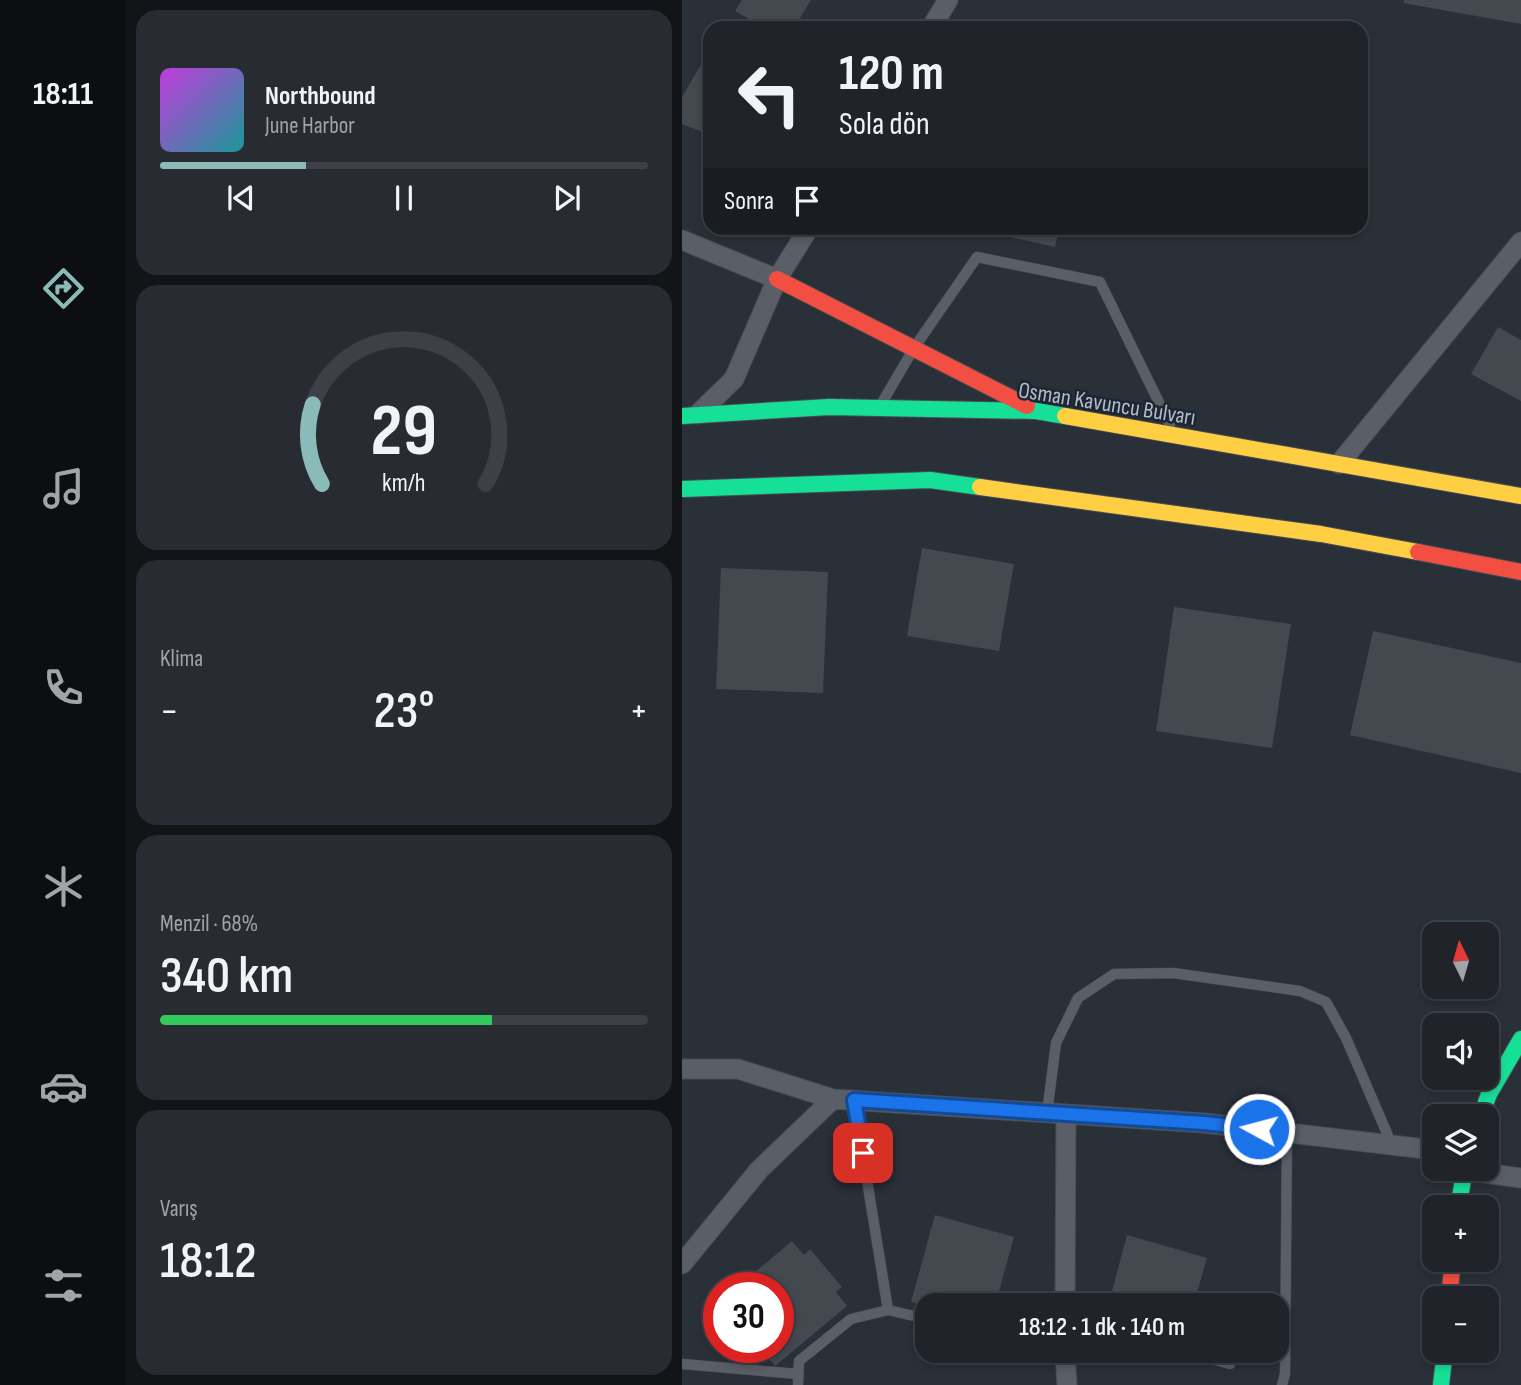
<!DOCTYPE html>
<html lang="tr">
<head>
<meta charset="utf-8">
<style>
  body { margin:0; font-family:"Sofia Sans Condensed",sans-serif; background:#282c32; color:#f1f3f6; height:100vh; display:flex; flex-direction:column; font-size:26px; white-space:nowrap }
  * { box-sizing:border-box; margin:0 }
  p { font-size:23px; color:#a2a4a8 }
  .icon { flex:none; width:38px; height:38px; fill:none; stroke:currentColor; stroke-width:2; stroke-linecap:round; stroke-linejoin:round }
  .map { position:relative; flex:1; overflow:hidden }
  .side { display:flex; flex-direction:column; gap:10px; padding:10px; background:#121417; width:556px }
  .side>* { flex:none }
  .top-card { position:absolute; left:21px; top:21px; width:665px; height:214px; border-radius:21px; box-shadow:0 4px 10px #0003,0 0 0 2px #3d4147; background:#20242a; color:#f1f3f6; overflow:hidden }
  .needle { width:46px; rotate:355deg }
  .fabs { position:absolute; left:740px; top:922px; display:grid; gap:14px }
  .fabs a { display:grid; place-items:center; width:77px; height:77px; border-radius:14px; background:#20242a; box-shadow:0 4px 10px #0003,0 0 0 2px #3d4147; font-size:35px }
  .speed { position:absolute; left:21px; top:1272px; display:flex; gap:14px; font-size:35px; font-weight:700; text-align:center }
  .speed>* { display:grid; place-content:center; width:91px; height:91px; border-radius:50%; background:#20242a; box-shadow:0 4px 10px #0003,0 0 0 2px #3d4147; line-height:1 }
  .speed .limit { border:10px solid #d22; background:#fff; color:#111 }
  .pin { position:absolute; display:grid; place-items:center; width:60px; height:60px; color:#fff; margin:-30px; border-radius:14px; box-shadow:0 4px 10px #0006 }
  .me { position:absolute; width:77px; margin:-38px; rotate:277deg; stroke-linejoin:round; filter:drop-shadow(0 0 5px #0008) }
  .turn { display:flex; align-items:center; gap:24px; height:147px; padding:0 21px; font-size:32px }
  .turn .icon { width:91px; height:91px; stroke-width:2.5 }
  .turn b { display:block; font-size:49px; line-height:60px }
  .then { display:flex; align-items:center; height:66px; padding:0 21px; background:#0003; gap:14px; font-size:26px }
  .big { font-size:52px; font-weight:600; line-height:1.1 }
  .side .card { flex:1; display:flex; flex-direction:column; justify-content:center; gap:10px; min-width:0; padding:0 24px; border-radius:21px; background:#282c32 }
  .side .dial { align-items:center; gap:0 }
  .dial svg { height:182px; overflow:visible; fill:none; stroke:#3d4147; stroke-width:7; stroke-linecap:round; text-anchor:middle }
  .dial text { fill:#f1f3f6; stroke:none }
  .song { display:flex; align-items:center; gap:21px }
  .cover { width:84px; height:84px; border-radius:10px; background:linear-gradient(135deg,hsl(290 70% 55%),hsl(180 70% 35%)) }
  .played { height:7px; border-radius:4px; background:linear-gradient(90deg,#8bbbb9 30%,#3d4147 30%) }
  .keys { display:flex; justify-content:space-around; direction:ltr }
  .heat { display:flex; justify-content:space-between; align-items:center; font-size:38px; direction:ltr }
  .charge { height:10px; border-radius:5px; background:linear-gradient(90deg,#34c759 68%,#3d4147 0) }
  .trip { position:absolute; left:233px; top:1293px; width:374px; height:70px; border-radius:21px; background:#20242a; box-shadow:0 4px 10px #0003,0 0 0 2px #3d4147; font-weight:600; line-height:70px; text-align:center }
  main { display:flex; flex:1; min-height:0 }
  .tabs { display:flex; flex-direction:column; width:126px; justify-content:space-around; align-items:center; background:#0d0e11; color:#a2a4a8 }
  .tabs .icon { width:49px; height:49px }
  .tabs .selected { color:#8bbbb9 }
  .tabs b { font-size:32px; color:#f1f3f6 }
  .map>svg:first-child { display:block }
  .building { fill:#444950 }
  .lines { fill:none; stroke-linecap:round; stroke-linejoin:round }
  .lane-casing { stroke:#484c53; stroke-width:11 }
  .street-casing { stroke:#484c53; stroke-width:21 }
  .fast-casing { stroke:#484c53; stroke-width:18 }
  .slow-casing { stroke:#484c53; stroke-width:18 }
  .jam-casing { stroke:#484c53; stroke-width:18 }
  .lane { stroke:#5a5e66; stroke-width:10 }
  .street { stroke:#5a5e66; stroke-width:19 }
  .fast { stroke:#16e098; stroke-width:16 }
  .slow { stroke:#ffcf43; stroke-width:16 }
  .jam { stroke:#f24e42; stroke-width:16 }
  .route-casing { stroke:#114b97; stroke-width:18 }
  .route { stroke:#1a73e8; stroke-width:12 }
  .labels { text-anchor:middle; stroke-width:5; stroke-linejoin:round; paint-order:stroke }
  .street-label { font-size:23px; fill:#b4bcc9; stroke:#1d2633 }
</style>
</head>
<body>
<main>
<nav class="tabs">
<b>18:11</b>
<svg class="icon selected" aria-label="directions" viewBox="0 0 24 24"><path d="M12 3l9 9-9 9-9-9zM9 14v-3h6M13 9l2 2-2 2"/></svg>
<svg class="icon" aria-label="music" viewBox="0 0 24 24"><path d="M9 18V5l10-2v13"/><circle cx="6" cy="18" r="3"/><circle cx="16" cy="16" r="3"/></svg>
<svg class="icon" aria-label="phone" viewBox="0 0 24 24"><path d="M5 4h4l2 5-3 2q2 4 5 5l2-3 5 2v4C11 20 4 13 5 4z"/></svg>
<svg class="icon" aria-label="climate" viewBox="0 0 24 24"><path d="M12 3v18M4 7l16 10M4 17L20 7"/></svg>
<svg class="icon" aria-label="car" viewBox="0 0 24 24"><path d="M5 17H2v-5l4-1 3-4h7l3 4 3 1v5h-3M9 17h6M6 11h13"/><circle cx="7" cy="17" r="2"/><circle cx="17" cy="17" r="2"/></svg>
<svg class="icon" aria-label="filters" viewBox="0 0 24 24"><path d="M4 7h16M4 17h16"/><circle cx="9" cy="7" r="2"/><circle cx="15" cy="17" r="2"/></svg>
</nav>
<section class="side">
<div class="card">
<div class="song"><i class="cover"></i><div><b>Northbound</b><p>June Harbor</p></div></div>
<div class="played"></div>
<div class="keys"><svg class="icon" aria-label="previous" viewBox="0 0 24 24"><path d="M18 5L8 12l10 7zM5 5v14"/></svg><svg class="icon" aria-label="pause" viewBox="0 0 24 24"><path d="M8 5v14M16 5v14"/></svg><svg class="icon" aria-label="next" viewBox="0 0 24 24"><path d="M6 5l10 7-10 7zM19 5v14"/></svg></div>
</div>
<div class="card dial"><svg viewBox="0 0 100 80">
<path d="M14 69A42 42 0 1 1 86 69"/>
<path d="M14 69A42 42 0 0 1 10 34" stroke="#8bbbb9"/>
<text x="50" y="56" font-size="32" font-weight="700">29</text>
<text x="50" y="72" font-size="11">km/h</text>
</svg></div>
<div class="card"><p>Klima</p>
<div class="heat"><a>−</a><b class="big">23°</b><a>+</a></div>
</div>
<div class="card"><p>Menzil · 68%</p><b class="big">340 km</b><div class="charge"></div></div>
<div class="card"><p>Varış</p><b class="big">18:12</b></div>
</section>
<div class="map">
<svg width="839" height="1385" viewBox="0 0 839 1385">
  <rect width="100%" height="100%" fill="#2a3038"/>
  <path class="building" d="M 60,0 L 129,0 L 112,28 L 83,28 L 53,11 Z
    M 722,0 L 839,0 L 839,24 L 721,3 Z
    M 28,49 L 28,135 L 0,124 L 0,97 Z
    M 321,228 L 377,228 L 373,247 L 319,235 Z
    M 816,327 L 839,340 L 839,401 L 789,374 Z
    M 240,548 L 332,564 L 317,651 L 225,636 Z
    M 39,568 L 146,572 L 141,693 L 34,689 Z
    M 492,607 L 609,624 L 590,748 L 474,731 Z
    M 691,631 L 839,663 L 839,773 L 668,735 Z
    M 253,1215 L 332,1237 L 313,1306 L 245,1306 L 229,1302 Z
    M 445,1235 L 525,1258 L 511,1306 L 426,1306 Z
    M 110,1241 L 122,1255 L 128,1249 L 160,1287 L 154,1292 L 165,1306 L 93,1366 L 82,1353 L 76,1358 L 67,1348 L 96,1348 L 96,1288 L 54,1288 Z"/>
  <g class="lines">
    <defs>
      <path id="lane" d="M 201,401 L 232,348 L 295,257 L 418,282 L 488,425
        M 172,1100 L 206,1310
        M 365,1113 L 374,1043 L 396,998 L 432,974 L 491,973 L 618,991 L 644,1002 L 664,1038 L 710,1145
        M 500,1351 L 548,1364
        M 0,1364 L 116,1374
        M 116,1385 L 117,1361 L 169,1319 L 206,1310 L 245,1319
        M 600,1385 L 603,1374 L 605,1133"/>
      <path id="street" d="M 249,28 L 266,0
        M 0,240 L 95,279
        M 16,414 L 52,379 L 95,279 L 127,228
        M 657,464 L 839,242
        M 0,1069 L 56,1069 L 151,1099 L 522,1123 L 752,1150
        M 783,1170 L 839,1178
        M 0,1264 L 77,1170 L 151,1099
        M 383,1306 L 384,1114
        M 383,1351 L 385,1385"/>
      <path id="fast" d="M 0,416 L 147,407 L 354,411 L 383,416
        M 0,489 L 248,480 L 298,487
        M 799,1116 L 807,1094 L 839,1039
        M 776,1208 L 783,1169
        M 759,1385 L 763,1351"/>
      <path id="slow" d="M 383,416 L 839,496
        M 298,487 L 639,534 L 736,552"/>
      <path id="jam" d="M 95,279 L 345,406
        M 736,552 L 839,572
        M 767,1298 L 771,1260"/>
    </defs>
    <use href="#lane" class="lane-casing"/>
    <use href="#street" class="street-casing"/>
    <use href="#fast" class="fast-casing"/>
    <use href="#slow" class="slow-casing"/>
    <use href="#jam" class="jam-casing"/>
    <use href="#lane" class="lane"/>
    <use href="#street" class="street"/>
    <use href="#fast" class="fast"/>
    <use href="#slow" class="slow"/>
    <use href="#jam" class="jam"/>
  </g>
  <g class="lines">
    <defs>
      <path id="route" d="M 181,1153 L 172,1100 L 522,1123 L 577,1129"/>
    </defs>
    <use href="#route" class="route-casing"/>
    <use href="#route" class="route"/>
  </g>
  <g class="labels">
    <g class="street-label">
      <text transform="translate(425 403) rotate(9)" y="8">Osman Kavuncu Bulvarı</text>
    </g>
  </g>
</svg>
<div class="fabs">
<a><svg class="needle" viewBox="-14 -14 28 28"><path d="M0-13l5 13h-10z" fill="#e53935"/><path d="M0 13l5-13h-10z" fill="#a2a4a8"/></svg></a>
<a><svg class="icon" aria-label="sound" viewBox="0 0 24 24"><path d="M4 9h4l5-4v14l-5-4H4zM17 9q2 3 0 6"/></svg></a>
<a><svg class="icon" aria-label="layers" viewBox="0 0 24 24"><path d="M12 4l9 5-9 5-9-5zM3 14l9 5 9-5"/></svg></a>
<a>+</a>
<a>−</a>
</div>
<div class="speed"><div class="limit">30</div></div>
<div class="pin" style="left:181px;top:1153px;background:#d93025"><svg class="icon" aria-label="arrive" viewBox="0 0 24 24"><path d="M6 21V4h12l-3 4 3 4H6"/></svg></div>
<svg class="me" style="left:577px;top:1129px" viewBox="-20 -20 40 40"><circle r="17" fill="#1a73e8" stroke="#fff" stroke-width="3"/><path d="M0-11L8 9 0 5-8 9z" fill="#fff"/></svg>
<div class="trip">18:12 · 1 dk · 140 m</div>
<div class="top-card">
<div class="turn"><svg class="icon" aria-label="left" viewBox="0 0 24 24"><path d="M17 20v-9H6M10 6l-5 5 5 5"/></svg><div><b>120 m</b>Sola dön</div></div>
<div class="then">Sonra<svg class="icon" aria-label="arrive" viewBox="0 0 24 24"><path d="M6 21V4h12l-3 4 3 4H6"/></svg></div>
</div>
</div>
</main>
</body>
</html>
